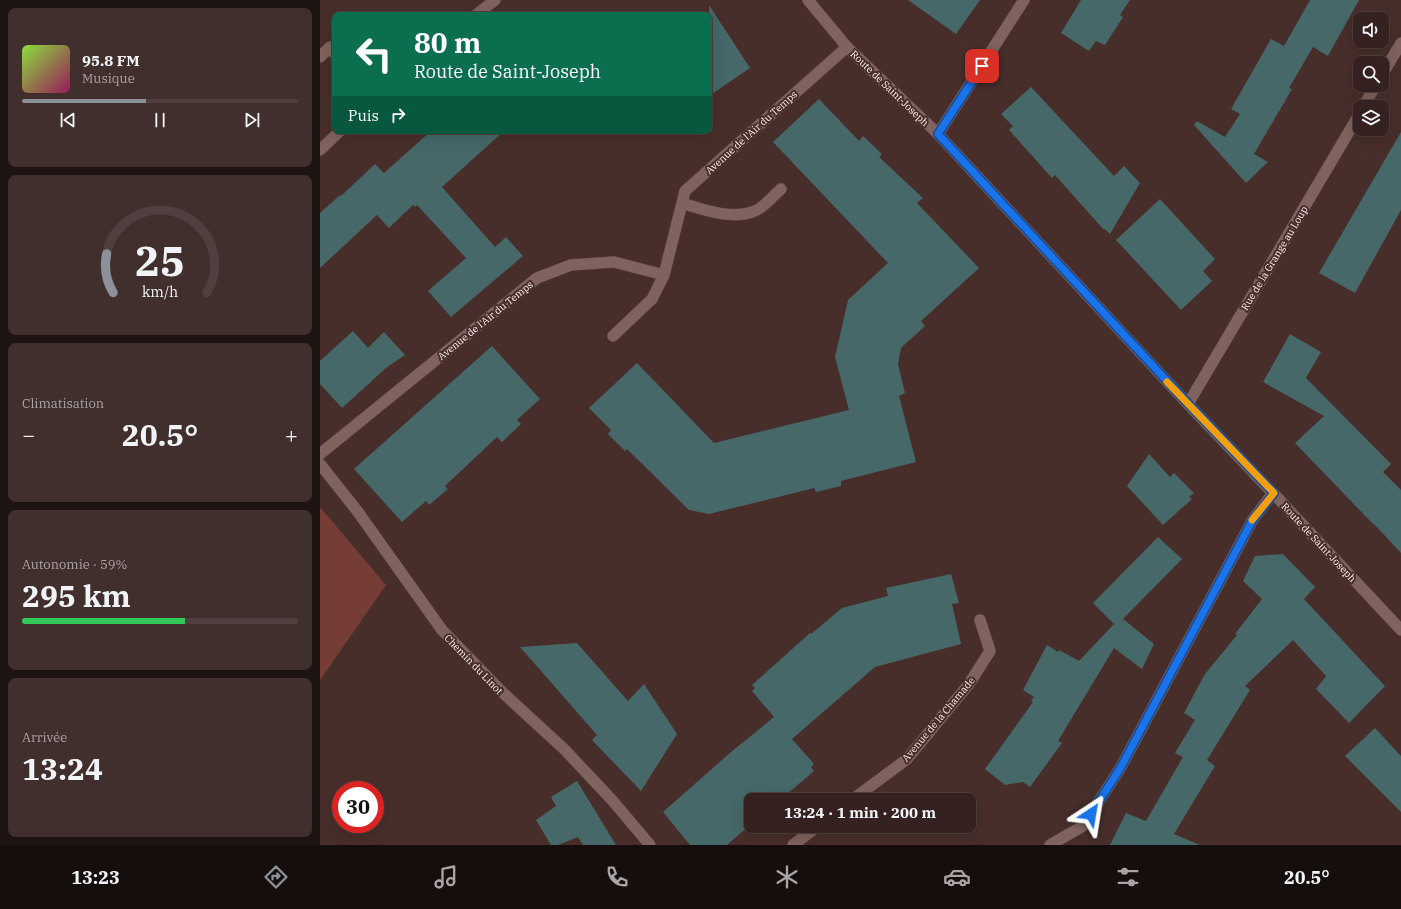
<!DOCTYPE html>
<html lang="fr">
<head>
<meta charset="utf-8">
<style>
  body { margin:0; font-family:"IBM Plex Serif",serif; background:#402f2d; color:#f1f3f6; height:100vh; display:flex; flex-direction:column; font-size:15px; white-space:nowrap }
  * { box-sizing:border-box; margin:0 }
  p { font-size:13px; color:#aaa4a5 }
  .icon { flex:none; width:22px; height:22px; fill:none; stroke:currentColor; stroke-width:2; stroke-linecap:round; stroke-linejoin:round }
  .map { position:relative; flex:1; overflow:hidden }
  .side { display:flex; flex-direction:column; gap:8px; padding:8px; background:#1d1312; width:320px }
  .side>* { flex:none }
  .hud { position:absolute; left:12px; top:12px; width:380px; height:122px; border-radius:8px; box-shadow:0 4px 16px #0002,0 0 0 1px #4f3f3e; background:#0b6e4f; color:#fff; overflow:hidden }
  .fabs { position:absolute; left:1033px; top:12px; display:grid; gap:8px }
  .fabs a { display:grid; place-items:center; width:36px; height:36px; border-radius:8px; background:#352220; box-shadow:0 4px 16px #0002,0 0 0 1px #4f3f3e; font-size:20px }
  .speed { position:absolute; left:12px; top:781px; display:flex; gap:8px; font-size:20px; font-weight:700; text-align:center }
  .speed>* { display:grid; place-content:center; width:52px; height:52px; border-radius:50%; background:#352220; box-shadow:0 4px 16px #0002,0 0 0 1px #4f3f3e; line-height:1 }
  .speed .limit { border:6px solid #d22; background:#fff; color:#111 }
  .pin { position:absolute; display:grid; place-items:center; width:34px; height:34px; color:#fff; margin:-17px; border-radius:8px; box-shadow:0 2px 6px #0006 }
  .me { position:absolute; width:44px; margin:-22px; rotate:33deg; stroke-linejoin:round; filter:drop-shadow(0 0 3px #0008) }
  .turn { display:flex; align-items:center; gap:14px; height:84px; padding:0 16px; font-size:18px }
  .turn .icon { width:52px; height:52px; stroke-width:2.5 }
  .turn b { display:block; font-size:28px; line-height:34px }
  .then { display:flex; align-items:center; height:38px; padding:0 16px; background:#0003; gap:8px; font-size:15px }
  .big { font-size:30px; font-weight:700; line-height:1.1 }
  .side .card { flex:1; display:flex; flex-direction:column; justify-content:center; gap:6px; min-width:0; padding:0 14px; border-radius:8px; background:#402f2d }
  .side .dial { align-items:center; gap:0 }
  .dial svg { height:104px; overflow:visible; fill:none; stroke:#4f3f3e; stroke-width:7; stroke-linecap:round; text-anchor:middle }
  .dial text { fill:#f1f3f6; stroke:none }
  .song { display:flex; align-items:center; gap:12px }
  .cover { width:48px; height:48px; border-radius:6px; background:linear-gradient(135deg,hsl(90 70% 55%),hsl(330 70% 35%)) }
  .played { height:4px; border-radius:2px; background:linear-gradient(90deg,#8c9099 45%,#4f3f3e 45%) }
  .keys { display:flex; justify-content:space-around; direction:ltr }
  .heat { display:flex; justify-content:space-between; align-items:center; font-size:22px; direction:ltr }
  .charge { height:6px; border-radius:3px; background:linear-gradient(90deg,#34c759 59%,#4f3f3e 0) }
  .trip { position:absolute; left:424px; top:793px; width:232px; height:40px; border-radius:8px; background:#352220; box-shadow:0 4px 16px #0002,0 0 0 1px #4f3f3e; font-weight:700; line-height:40px; text-align:center }
  .tabs { display:flex; height:64px; justify-content:space-around; align-items:center; background:#150e0d; color:#aaa4a5 }
  .tabs .icon { width:28px; height:28px }
  .tabs .selected { color:#8c9099 }
  .tabs b { font-size:18px; color:#f1f3f6 }
  main { display:flex; flex:1; min-height:0 }
  .map>svg:first-child { display:block }
  .green { fill:#753d35 }
  .building { fill:#466868 }
  .lines { fill:none; stroke-linecap:round; stroke-linejoin:round }
  .service-casing { stroke:#5f4a47; stroke-width:12 }
  .minor-casing { stroke:#5f4a47; stroke-width:12 }
  .tertiary-casing { stroke:#5f4a47; stroke-width:12 }
  .service { stroke:#80625e; stroke-width:11 }
  .minor { stroke:#80625e; stroke-width:11 }
  .tertiary { stroke:#80625e; stroke-width:11 }
  .route-casing { stroke:#114b97; stroke-width:10 }
  .route { stroke:#1a73e8; stroke-width:7 }
  .slow { stroke:#f59e0b; stroke-width:7 }
  .labels { text-anchor:middle; stroke-width:4; stroke-linejoin:round; paint-order:stroke }
  .street-label { font-size:10px; fill:#fef0ee; stroke:#472e2a }
</style>
</head>
<body>
<main>
<section class="side">
<div class="card">
<div class="song"><i class="cover"></i><div><b>95.8 FM</b><p>Musique</p></div></div>
<div class="played"></div>
<div class="keys"><svg class="icon" aria-label="previous" viewBox="0 0 24 24"><path d="M18 5L8 12l10 7zM5 5v14"/></svg><svg class="icon" aria-label="pause" viewBox="0 0 24 24"><path d="M8 5v14M16 5v14"/></svg><svg class="icon" aria-label="next" viewBox="0 0 24 24"><path d="M6 5l10 7-10 7zM19 5v14"/></svg></div>
</div>
<div class="card dial"><svg viewBox="0 0 100 80">
<path d="M14 69A42 42 0 1 1 86 69"/>
<path d="M14 69A42 42 0 0 1 9 39" stroke="#8c9099"/>
<text x="50" y="56" font-size="32" font-weight="700">25</text>
<text x="50" y="72" font-size="11">km/h</text>
</svg></div>
<div class="card"><p>Climatisation</p>
<div class="heat"><a>−</a><b class="big">20.5°</b><a>+</a></div>
</div>
<div class="card"><p>Autonomie · 59%</p><b class="big">295 km</b><div class="charge"></div></div>
<div class="card"><p>Arrivée</p><b class="big">13:24</b></div>
</section>
<div class="map">
<svg width="1081" height="845" viewBox="0 0 1081 845">
  <rect width="100%" height="100%" fill="#472e2a"/>
  <path class="green" d="M 0,507 L 66,585 L 0,680 Z"/>
  <path class="building" d="M 588,0 L 660,0 L 636,34 Z
    M 761,0 L 810,0 L 800,15 L 803,17 L 785,45 L 776,41 L 769,51 L 741,33 Z
    M 990,0 L 1039,0 L 1008,56 L 993,47 L 969,88 L 972,89 L 934,154 L 948,162 L 926,183 L 874,125 L 877,121 L 905,137 L 920,114 L 911,109 L 951,39 L 964,46 Z
    M 389,5 L 430,68 L 389,96 Z
    M 711,87 L 794,176 L 804,166 L 820,183 L 790,234 L 785,229 L 784,230 L 735,175 L 732,178 L 689,130 L 693,126 L 681,114 Z
    M 499,99 L 539,141 L 543,136 L 562,154 L 559,157 L 603,198 L 597,203 L 659,268 L 601,321 L 605,326 L 581,348 L 578,364 L 585,393 L 579,396 L 596,462 L 521,481 L 521,486 L 496,492 L 494,488 L 389,514 L 369,510 L 307,449 L 305,451 L 288,434 L 291,430 L 269,408 L 317,363 L 394,443 L 529,410 L 515,357 L 528,300 L 568,263 L 453,142 Z
    M 111,131 L 184,131 L 122,187 L 175,247 L 186,237 L 203,256 L 131,317 L 108,291 L 146,258 L 97,205 L 95,207 L 93,205 L 69,228 L 57,215 L 0,268 L 0,213 L 20,195 L 21,196 L 55,164 L 64,173 Z
    M 1081,132 L 1081,210 L 1035,293 L 999,273 Z
    M 840,199 L 895,259 L 883,271 L 892,281 L 861,310 L 796,240 Z
    M 33,331 L 48,348 L 64,332 L 85,355 L 66,368 L 22,408 L 0,384 L 0,361 Z
    M 970,334 L 1001,352 L 986,378 L 1071,464 L 1063,472 L 1081,490 L 1081,553 L 1054,524 L 1054,525 L 975,443 L 1004,416 L 943,382 Z
    M 172,346 L 220,399 L 197,420 L 201,424 L 182,442 L 177,437 L 125,486 L 128,489 L 109,505 L 106,501 L 82,522 L 34,469 Z
    M 829,454 L 850,477 L 854,473 L 874,493 L 869,497 L 872,499 L 843,525 L 807,486 Z
    M 838,537 L 862,559 L 803,619 L 834,644 L 822,669 L 794,648 L 738,741 L 742,743 L 710,787 L 703,782 L 685,785 L 665,769 L 713,702 L 711,701 L 714,697 L 703,690 L 727,645 L 738,652 L 739,650 L 759,661 L 794,624 L 773,603 Z
    M 963,554 L 995,587 L 984,599 L 1065,686 L 1029,723 L 996,689 L 1006,676 L 973,640 L 925,686 L 930,690 L 887,760 L 895,766 L 854,834 L 880,845 L 790,845 L 806,813 L 826,821 L 863,757 L 855,753 L 875,720 L 864,713 L 885,674 L 917,635 L 915,634 L 942,599 L 923,581 L 935,556 Z
    M 631,574 L 639,603 L 632,604 L 641,644 L 555,667 L 472,739 L 494,764 L 491,767 L 494,771 L 460,800 L 431,800 L 431,824 L 407,845 L 370,845 L 343,812 L 411,752 L 454,717 L 432,691 L 435,688 L 432,685 L 490,633 L 491,634 L 522,608 L 568,596 L 566,588 Z
    M 257,643 L 308,701 L 324,684 L 357,734 L 321,791 L 272,740 L 277,735 L 200,647 Z
    M 1055,728 L 1081,756 L 1081,812 L 1025,756 Z
    M 257,781 L 296,845 L 263,845 L 258,837 L 238,845 L 231,845 L 216,820 L 236,806 L 231,797 Z"/>
  <g class="lines">
    <defs>
      <path id="service" d="M 0,57 L 10,47 L 15,54
        M 362,203 C 384,210 415,221 437,210 C 446,205 453,196 461,189
        M 293,336 L 332,299 L 344,275
        M 0,454 L 217,278 L 251,265 L 294,262 L 344,275 L 365,191 L 527,47"/>
      <path id="minor" d="M 156,15 L 175,0
        M 1062,75 L 1081,43
        M 1043,107 L 1056,85
        M 618,134 L 704,0
        M 0,150 L 20,131
        M 868,404 L 1040,113
        M 0,464 L 38,512 L 122,630 L 182,692 L 244,749 L 292,800 L 330,845
        M 532,800 L 587,759 L 649,684 L 670,651 L 660,620
        M 473,845 L 498,826
        M 730,845 L 763,826 L 801,767 L 932,521 L 953,493"/>
      <path id="tertiary" d="M 488,0 L 527,47 L 618,134 L 868,404 L 953,493 L 1081,630"/>
    </defs>
    <use href="#service" class="service-casing"/>
    <use href="#minor" class="minor-casing"/>
    <use href="#tertiary" class="tertiary-casing"/>
    <use href="#service" class="service"/>
    <use href="#minor" class="minor"/>
    <use href="#tertiary" class="tertiary"/>
  </g>
  <g class="lines">
    <defs>
      <path id="route" d="M 662,66 L 618,134 L 859,394 L 954,493 L 932,521 L 801,767 L 771,814"/>
    </defs>
    <use href="#route" class="route-casing"/>
    <use href="#route" class="route"/>
    <path class="slow" d="M 847,382 L 954,493 L 932,520"/>
  </g>
  <g class="labels">
    <g class="street-label">
      <text transform="translate(570 88) rotate(44)" y="4">Route de Saint-Joseph</text>
      <text transform="translate(431 132) rotate(-42)" y="4">Avenue de l'Air du Temps</text>
      <text transform="translate(954 258) rotate(-59)" y="4">Rue de la Grange au Loup</text>
      <text transform="translate(165 320) rotate(-39)" y="4">Avenue de l'Air du Temps</text>
      <text transform="translate(999 542) rotate(47)" y="4">Route de Saint-Joseph</text>
      <text transform="translate(154 664) rotate(46)" y="4">Chemin du Linot</text>
      <text transform="translate(618 719) rotate(-50)" y="4">Avenue de la Chamade</text>
    </g>
  </g>
</svg>
<div class="fabs">
<a><svg class="icon" aria-label="sound" viewBox="0 0 24 24"><path d="M4 9h4l5-4v14l-5-4H4zM17 9q2 3 0 6"/></svg></a>
<a><svg class="icon" aria-label="search" viewBox="0 0 24 24"><circle cx="10" cy="10" r="6"/><path d="M15 15l6 6"/></svg></a>
<a><svg class="icon" aria-label="layers" viewBox="0 0 24 24"><path d="M12 4l9 5-9 5-9-5zM3 14l9 5 9-5"/></svg></a>
</div>
<div class="speed"><div class="limit">30</div></div>
<div class="pin" style="left:662px;top:66px;background:#d93025"><svg class="icon" aria-label="arrive" viewBox="0 0 24 24"><path d="M6 21V4h12l-3 4 3 4H6"/></svg></div>
<svg class="me" style="left:771px;top:814px" viewBox="-20 -20 40 40"><path d="M0-17L14 15 0 8-14 15z" fill="#1a73e8" stroke="#fff" stroke-width="4"/></svg>
<div class="trip">13:24 · 1 min · 200 m</div>
<div class="hud">
<div class="turn"><svg class="icon" aria-label="left" viewBox="0 0 24 24"><path d="M17 20v-9H6M10 6l-5 5 5 5"/></svg><div><b>80 m</b>Route de Saint-Joseph</div></div>
<div class="then">Puis<svg class="icon" aria-label="right" viewBox="0 0 24 24"><path d="M7 20v-9h11M14 6l5 5-5 5"/></svg></div>
</div>
</div>
</main>
<nav class="tabs">
<b>13:23</b>
<svg class="icon selected" aria-label="directions" viewBox="0 0 24 24"><path d="M12 3l9 9-9 9-9-9zM9 14v-3h6M13 9l2 2-2 2"/></svg>
<svg class="icon" aria-label="music" viewBox="0 0 24 24"><path d="M9 18V5l10-2v13"/><circle cx="6" cy="18" r="3"/><circle cx="16" cy="16" r="3"/></svg>
<svg class="icon" aria-label="phone" viewBox="0 0 24 24"><path d="M5 4h4l2 5-3 2q2 4 5 5l2-3 5 2v4C11 20 4 13 5 4z"/></svg>
<svg class="icon" aria-label="climate" viewBox="0 0 24 24"><path d="M12 3v18M4 7l16 10M4 17L20 7"/></svg>
<svg class="icon" aria-label="car" viewBox="0 0 24 24"><path d="M5 17H2v-5l4-1 3-4h7l3 4 3 1v5h-3M9 17h6M6 11h13"/><circle cx="7" cy="17" r="2"/><circle cx="17" cy="17" r="2"/></svg>
<svg class="icon" aria-label="filters" viewBox="0 0 24 24"><path d="M4 7h16M4 17h16"/><circle cx="9" cy="7" r="2"/><circle cx="15" cy="17" r="2"/></svg>
<b>20.5°</b>
</nav>
</body>
</html>
